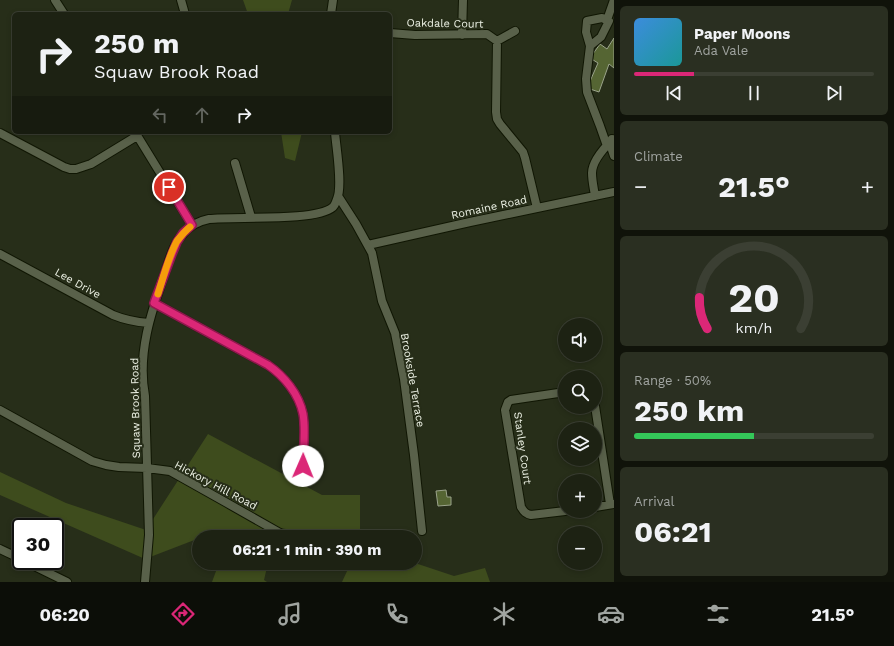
<!DOCTYPE html>
<html lang="en">
<head>
<meta charset="utf-8">
<style>
  body { margin:0; font-family:"Work Sans",sans-serif; background:#2a2f21; color:#f1f3f6; height:100vh; display:flex; flex-direction:column; font-size:15px; white-space:nowrap }
  * { box-sizing:border-box; margin:0 }
  p { font-size:13px; color:#a0a4a0 }
  .icon { flex:none; width:22px; height:22px; fill:none; stroke:currentColor; stroke-width:2; stroke-linecap:round; stroke-linejoin:round }
  .map { position:relative; flex:1; overflow:hidden }
  .side { display:flex; flex-direction:column; gap:6px; padding:6px; background:#10130a; width:280px }
  .side>* { flex:none }
  .guide { position:absolute; left:12px; top:12px; width:380px; height:122px; border-radius:6px; box-shadow:0 2px 6px #0003,0 0 0 1px #3b3f33; background:#1d2213; color:#f1f3f6; overflow:hidden }
  .fabs { position:absolute; left:558px; top:318px; display:grid; gap:8px }
  .fabs a { display:grid; place-items:center; width:44px; height:44px; border-radius:50%; background:#1d2213; box-shadow:0 2px 6px #0003,0 0 0 1px #3b3f33; font-size:20px }
  .speed { position:absolute; left:12px; top:518px; display:flex; gap:8px; font-size:20px; font-weight:700; text-align:center }
  .speed>* { display:grid; place-content:center; width:52px; height:52px; border-radius:50%; background:#1d2213; box-shadow:0 2px 6px #0003,0 0 0 1px #3b3f33; line-height:1 }
  .speed .limit { border:2px solid #111; border-radius:6px; background:#fff; color:#111 }
  .pin { position:absolute; display:grid; place-items:center; width:34px; height:34px; color:#fff; margin:-17px; border:2px solid #fff; border-radius:50%; box-shadow:0 1px 4px #0007 }
  .me { position:absolute; width:44px; margin:-22px; rotate:1deg; stroke-linejoin:round; filter:drop-shadow(0 0 3px #0008) }
  .turn { display:flex; align-items:center; gap:14px; height:84px; padding:0 16px; font-size:18px }
  .turn .icon { width:52px; height:52px; stroke-width:2.5 }
  .turn b { display:block; font-size:28px; line-height:34px }
  .lanes { display:flex; align-items:center; height:38px; padding:0 16px; background:#0003; justify-content:center; gap:20px; direction:ltr }
  .lanes .off { opacity:.35 }
  .big { font-size:30px; font-weight:700; line-height:1.1 }
  .side .card { flex:1; display:flex; flex-direction:column; justify-content:center; gap:6px; min-width:0; padding:0 14px; border-radius:6px; background:#2a2f21 }
  .side .dial { align-items:center; gap:0 }
  .dial svg { height:104px; overflow:visible; fill:none; stroke:#3b3f33; stroke-width:7; stroke-linecap:round; text-anchor:middle }
  .dial text { fill:#f1f3f6; stroke:none }
  .song { display:flex; align-items:center; gap:12px }
  .cover { width:48px; height:48px; border-radius:6px; background:linear-gradient(135deg,hsl(210 70% 55%),hsl(180 70% 35%)) }
  .played { height:4px; border-radius:2px; background:linear-gradient(90deg,#db2777 25%,#3b3f33 25%) }
  .keys { display:flex; justify-content:space-around; direction:ltr }
  .heat { display:flex; justify-content:space-between; align-items:center; font-size:22px; direction:ltr }
  .charge { height:6px; border-radius:3px; background:linear-gradient(90deg,#34c759 50%,#3b3f33 0) }
  .trip { position:absolute; left:192px; top:530px; width:230px; height:40px; border-radius:20px; background:#1d2213; box-shadow:0 2px 6px #0003,0 0 0 1px #3b3f33; font-weight:700; line-height:40px; text-align:center }
  .tabs { display:flex; height:64px; justify-content:space-around; align-items:center; background:#0c0e08; color:#a0a4a0 }
  .tabs .icon { width:28px; height:28px }
  .tabs .current { color:#db2777 }
  .tabs b { font-size:18px; color:#f1f3f6 }
  main { display:flex; flex:1; min-height:0 }
  .map>svg:first-child { display:block }
  .green { fill:#3e4c1d }
  .building { fill:#556533; stroke:#9ba48b }
  .lines { fill:none; stroke-linecap:round; stroke-linejoin:round }
  .minor-casing { stroke:#101603; stroke-width:10 }
  .minor { stroke:#59614a; stroke-width:8 }
  .route-casing { stroke:#8e194d; stroke-width:10 }
  .route { stroke:#db2777; stroke-width:7 }
  .slow { stroke:#f59e0b; stroke-width:7 }
  .labels { text-anchor:middle; stroke-width:4; stroke-linejoin:round; paint-order:stroke }
  .street-label { font-size:11px; fill:#ecf1e4; stroke:#272e19 }
</style>
</head>
<body>
<main>
<div class="map">
<svg width="614" height="582" viewBox="0 0 614 582">
  <rect width="100%" height="100%" fill="#272e19"/>
  <path class="green" d="M 243,0 L 292,0 L 288,14 L 248,14 Z
    M 281,132 L 302,132 L 295,161 L 285,158 Z
    M 208,434 L 322,495 L 360,495 L 360,537 L 329,537 L 275,527 L 273,537 L 199,537 L 199,540 L 197,539 L 145,559 L 0,495 L 0,472 L 66,503 L 146,530 Z
    M 219,563 L 268,563 L 264,580 L 267,582 L 212,582 Z
    M 347,563 L 415,563 L 454,576 L 485,568 L 490,582 L 342,582 L 348,569 Z"/>
  <path class="building" d="M 614,38 L 614,68 L 609,64 L 599,92 L 587,88 L 598,63 L 590,58 L 600,44 L 607,49 Z
    M 446,490 L 447,497 L 451,497 L 451,505 L 438,506 L 436,491 Z"/>
  <g class="lines">
    <defs>
      <path id="minor" d="M 55,0 L 64,14
        M 181,0 L 185,14
        M 331,14 L 333,0
        M 607,20 L 614,0
        M 390,33 L 415,35 L 487,34 L 497,41 L 515,31
        M 462,35 L 463,0
        M 497,41 L 496,112 L 497,119 L 500,124 L 523,152 L 525,158 L 537,208
        M 590,46 L 601,37 L 609,21 L 602,18 L 587,21 L 586,32 L 590,46 L 586,79 L 587,92 L 600,126 L 607,146
        M 135,132 L 192,225
        M 0,133 L 64,167 L 70,169 L 76,169 L 91,164 L 137,136
        M 612,139 L 612,150 L 614,156
        M 235,163 L 251,217
        M 338,196 L 356,224 L 372,253 L 382,301 L 395,333 L 404,379 L 414,455 L 422,531
        M 595,196 C 594,189 592,181 592,173 C 592,162 604,148 612,140
        M 368,245 L 470,222 L 614,192
        M 0,254 L 113,315 C 125,320 136,322 149,323
        M 154,303 L 268,365 C 284,376 299,394 303,414 C 306,431 303,449 303,466
        M 565,392 L 511,400 L 508,402 L 505,410 L 521,507 C 524,512 526,514 531,515 L 565,511
        M 595,406 L 610,504
        M 0,410 L 92,461 L 106,465 L 119,467 L 147,468 L 170,471 L 227,503 L 287,537
        M 595,507 L 614,504
        M 0,549 L 21,559
        M 24,561 L 67,582
        M 145,582 L 149,535 L 145,396 C 137,354 151,312 165,273 C 170,259 173,244 183,234 C 190,225 199,221 209,219 C 235,216 316,222 333,207 C 335,205 336,202 337,199 C 343,186 336,147 335,132"/>
    </defs>
    <use href="#minor" class="minor-casing"/>
    <use href="#minor" class="minor"/>
  </g>
  <g class="lines">
    <defs>
      <path id="route" d="M 169,187 L 192,225 L 183,233 L 177,242 L 172,254 L 154,303 L 268,365 C 284,376 299,394 303,414 C 306,431 303,449 303,466"/>
    </defs>
    <use href="#route" class="route-casing"/>
    <use href="#route" class="route"/>
    <path class="slow" d="M 158,294 C 163,278 169,255 177,241 C 181,236 185,231 190,227"/>
  </g>
  <g class="labels">
    <g class="street-label">
      <text transform="translate(445 23) rotate(1)" y="4">Oakdale Court</text>
      <text transform="translate(489 207) rotate(-12)" y="4">Romaine Road</text>
      <text transform="translate(78 283) rotate(29)" y="4">Lee Drive</text>
      <text transform="translate(413 380) rotate(80)" y="4">Brookside Terrace</text>
      <text transform="translate(135 408) rotate(-91)" y="4">Squaw Brook Road</text>
      <text transform="translate(523 448) rotate(82)" y="4">Stanley Court</text>
      <text transform="translate(216 485) rotate(28)" y="4">Hickory Hill Road</text>
    </g>
  </g>
</svg>
<div class="fabs">
<a><svg class="icon" aria-label="sound" viewBox="0 0 24 24"><path d="M4 9h4l5-4v14l-5-4H4zM17 9q2 3 0 6"/></svg></a>
<a><svg class="icon" aria-label="search" viewBox="0 0 24 24"><circle cx="10" cy="10" r="6"/><path d="M15 15l6 6"/></svg></a>
<a><svg class="icon" aria-label="layers" viewBox="0 0 24 24"><path d="M12 4l9 5-9 5-9-5zM3 14l9 5 9-5"/></svg></a>
<a>+</a>
<a>−</a>
</div>
<div class="speed"><div class="limit">30</div></div>
<div class="pin" style="left:169px;top:187px;background:#d93025"><svg class="icon" aria-label="arrive" viewBox="0 0 24 24"><path d="M6 21V4h12l-3 4 3 4H6"/></svg></div>
<svg class="me" style="left:303px;top:466px" viewBox="-20 -20 40 40"><circle r="19" fill="#fff"/><path d="M0-13L10 11 0 6-10 11z" fill="#db2777"/></svg>
<div class="trip">06:21 · 1 min · 390 m</div>
<div class="guide">
<div class="turn"><svg class="icon" aria-label="right" viewBox="0 0 24 24"><path d="M7 20v-9h11M14 6l5 5-5 5"/></svg><div><b>250 m</b>Squaw Brook Road</div></div>
<div class="lanes"><svg class="icon off" aria-label="left" viewBox="0 0 24 24"><path d="M17 20v-9H6M10 6l-5 5 5 5"/></svg><svg class="icon off" aria-label="ahead" viewBox="0 0 24 24"><path d="M12 20V5M6 11l6-6 6 6"/></svg><svg class="icon" aria-label="right" viewBox="0 0 24 24"><path d="M7 20v-9h11M14 6l5 5-5 5"/></svg></div>
</div>
</div>
<section class="side">
<div class="card">
<div class="song"><i class="cover"></i><div><b>Paper Moons</b><p>Ada Vale</p></div></div>
<div class="played"></div>
<div class="keys"><svg class="icon" aria-label="previous" viewBox="0 0 24 24"><path d="M18 5L8 12l10 7zM5 5v14"/></svg><svg class="icon" aria-label="pause" viewBox="0 0 24 24"><path d="M8 5v14M16 5v14"/></svg><svg class="icon" aria-label="next" viewBox="0 0 24 24"><path d="M6 5l10 7-10 7zM19 5v14"/></svg></div>
</div>
<div class="card"><p>Climate</p>
<div class="heat"><a>−</a><b class="big">21.5°</b><a>+</a></div>
</div>
<div class="card dial"><svg viewBox="0 0 100 80">
<path d="M14 69A42 42 0 1 1 86 69"/>
<path d="M14 69A42 42 0 0 1 8 45" stroke="#db2777"/>
<text x="50" y="56" font-size="32" font-weight="700">20</text>
<text x="50" y="72" font-size="11">km/h</text>
</svg></div>
<div class="card"><p>Range · 50%</p><b class="big">250 km</b><div class="charge"></div></div>
<div class="card"><p>Arrival</p><b class="big">06:21</b></div>
</section>
</main>
<nav class="tabs">
<b>06:20</b>
<svg class="icon current" aria-label="directions" viewBox="0 0 24 24"><path d="M12 3l9 9-9 9-9-9zM9 14v-3h6M13 9l2 2-2 2"/></svg>
<svg class="icon" aria-label="music" viewBox="0 0 24 24"><path d="M9 18V5l10-2v13"/><circle cx="6" cy="18" r="3"/><circle cx="16" cy="16" r="3"/></svg>
<svg class="icon" aria-label="phone" viewBox="0 0 24 24"><path d="M5 4h4l2 5-3 2q2 4 5 5l2-3 5 2v4C11 20 4 13 5 4z"/></svg>
<svg class="icon" aria-label="climate" viewBox="0 0 24 24"><path d="M12 3v18M4 7l16 10M4 17L20 7"/></svg>
<svg class="icon" aria-label="car" viewBox="0 0 24 24"><path d="M5 17H2v-5l4-1 3-4h7l3 4 3 1v5h-3M9 17h6M6 11h13"/><circle cx="7" cy="17" r="2"/><circle cx="17" cy="17" r="2"/></svg>
<svg class="icon" aria-label="filters" viewBox="0 0 24 24"><path d="M4 7h16M4 17h16"/><circle cx="9" cy="7" r="2"/><circle cx="15" cy="17" r="2"/></svg>
<b>21.5°</b>
</nav>
</body>
</html>
